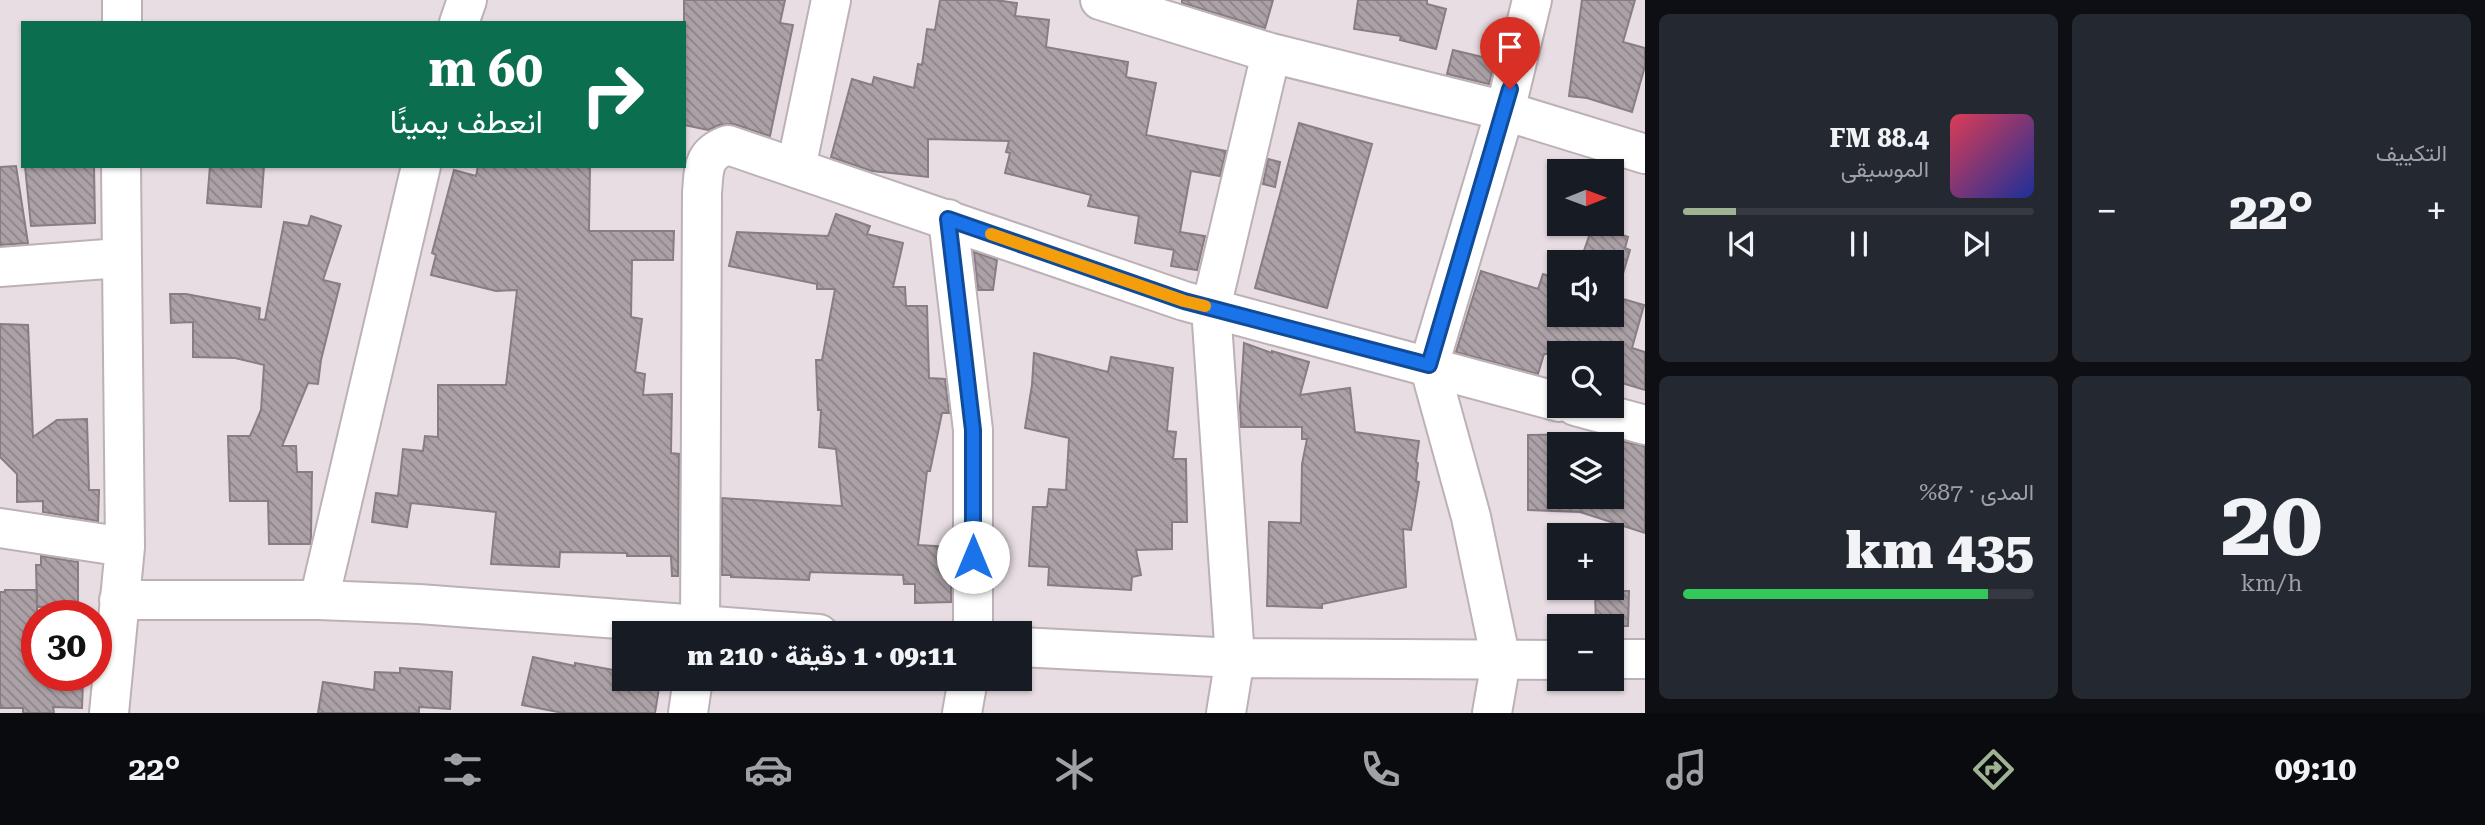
<!DOCTYPE html>
<html lang="ar">
<head>
<meta charset="utf-8">
<style>
  body { margin:0; font-family:"Roboto Serif",Vazirmatn,serif; background:#242831; color:#f1f3f6; direction:rtl; height:100vh; display:flex; flex-direction:column; font-size:26px; white-space:nowrap }
  * { box-sizing:border-box; margin:0 }
  p { font-size:23px; color:#9ea1a6 }
  .icon { flex:none; width:38px; height:38px; fill:none; stroke:currentColor; stroke-width:2; stroke-linecap:round; stroke-linejoin:round }
  .map { position:relative; flex:1; overflow:hidden; direction:ltr }
  .sheet { display:flex; flex-direction:column; gap:14px; padding:14px; background:#0d0f14; width:840px }
  .sheet>* { flex:none }
  .hud { position:absolute; left:21px; top:21px; width:665px; height:147px; border-radius:0px; box-shadow:0 2px 5px #0004; direction:rtl; background:#0b6e4f; color:#fff; overflow:hidden }
  .needle { width:46px; rotate:89deg }
  .controls { position:absolute; left:1547px; top:159px; display:grid; gap:14px }
  .controls a { display:grid; place-items:center; width:77px; height:77px; border-radius:0px; background:#171b24; box-shadow:0 2px 5px #0004; font-size:35px }
  .speed { position:absolute; left:21px; top:600px; display:flex; gap:14px; font-size:35px; font-weight:700; text-align:center }
  .speed>* { display:grid; place-content:center; width:91px; height:91px; border-radius:50%; background:#171b24; box-shadow:0 2px 5px #0004; line-height:1 }
  .speed .limit { border:10px solid #d22; background:#fff; color:#111 }
  .pin { position:absolute; display:grid; place-items:center; width:60px; height:60px; color:#fff; margin:-72px -30px; border-radius:50% 50% 50% 0; rotate:-45deg; box-shadow:0 0 7px #0007 }
  .pin .icon { rotate:45deg }
  .me { position:absolute; width:77px; margin:-38px; rotate:0deg; stroke-linejoin:round; filter:drop-shadow(0 0 5px #0008) }
  .turn { display:flex; align-items:center; gap:24px; height:147px; padding:0 28px; font-size:32px }
  .turn .icon { width:91px; height:91px; stroke-width:2.5 }
  .turn b { display:block; font-size:49px; line-height:60px }
  .big { font-size:52px; font-weight:800; line-height:1.1 }
  .sheet .widget { flex:1; display:flex; flex-direction:column; justify-content:center; gap:10px; min-width:0; padding:0 24px; border-radius:10px; background:#242831 }
  .sheet .dial { align-items:center; gap:0 }
  .dial b { font-size:91px; line-height:1 }
  .song { display:flex; align-items:center; gap:21px }
  .cover { width:84px; height:84px; border-radius:10px; background:linear-gradient(135deg,hsl(350 70% 55%),hsl(230 70% 35%)) }
  .played { height:7px; border-radius:4px; background:linear-gradient(90deg,#a0b294 15%,#363941 15%) }
  .keys { display:flex; justify-content:space-around; direction:ltr }
  .heat { display:flex; justify-content:space-between; align-items:center; font-size:38px; direction:ltr }
  .charge { height:10px; border-radius:5px; background:linear-gradient(90deg,#34c759 87%,#363941 0) }
  .sheet .tiles { flex:1; display:grid; gap:14px; grid-template-columns:repeat(2,1fr) }
  .trip { position:absolute; left:612px; top:621px; width:420px; height:70px; border-radius:0px; background:#171b24; box-shadow:0 2px 5px #0004; font-weight:800; line-height:70px; text-align:center; direction:rtl }
  .tab-bar { display:flex; height:112px; justify-content:space-around; align-items:center; background:#090b0e; color:#9ea1a6 }
  .tab-bar .icon { width:49px; height:49px }
  .tab-bar .active { color:#a0b294 }
  .tab-bar b { font-size:32px; color:#f1f3f6 }
  main { display:flex; flex:1; min-height:0 }
  .map>svg:first-child { display:block }
  .building { fill:url(#building-back-hatch); stroke:#877d83; stroke-width:2; fill-rule:evenodd }
  .lines { fill:none; stroke-linecap:round; stroke-linejoin:round }
  .minor-casing { stroke:#bbb1b6; stroke-width:42 }
  .minor { stroke:#fff; stroke-width:38 }
  .route-casing { stroke:#114b97; stroke-width:18 }
  .route { stroke:#1a73e8; stroke-width:12 }
  .slow { stroke:#f59e0b; stroke-width:12 }
</style>
</head>
<body>
<main>
<section class="sheet">
<div class="tiles">
<div class="widget"><p>التكييف</p>
<div class="heat"><a>−</a><b class="big">22°</b><a>+</a></div>
</div>
<div class="widget">
<div class="song"><i class="cover"></i><div><b>88.4 FM</b><p>الموسيقى</p></div></div>
<div class="played"></div>
<div class="keys"><svg class="icon" aria-label="previous" viewBox="0 0 24 24"><path d="M18 5L8 12l10 7zM5 5v14"/></svg><svg class="icon" aria-label="pause" viewBox="0 0 24 24"><path d="M8 5v14M16 5v14"/></svg><svg class="icon" aria-label="next" viewBox="0 0 24 24"><path d="M6 5l10 7-10 7zM19 5v14"/></svg></div>
</div>
<div class="widget dial"><b>20</b><p>km/h</p></div>
<div class="widget"><p>المدى · 87%</p><b class="big">435 km</b><div class="charge"></div></div>
</div>
</section>
<div class="map">
<svg width="1645" height="713" viewBox="0 0 1645 713">
  <defs>
    <pattern id="building-back-hatch" width="6" height="6" patternUnits="userSpaceOnUse" patternTransform="scale(1.75)"><rect width="6" height="6" fill="#aba1a6"/><path d="M-1 5l2 2M0 0l6 6M5-1l2 2" fill="none" stroke="#8c8488"/></pattern>
  </defs>
  <rect width="100%" height="100%" fill="#e8dde3"/>
  <path class="building" d="M 684,0 L 785,0 L 780,23 L 793,25 L 770,136 L 734,124 L 719,125 L 708,130 L 684,125 Z
    M 940,0 L 995,0 L 1017,3 L 1015,16 L 1049,20 L 1046,47 L 1128,62 L 1126,77 L 1156,83 L 1146,135 L 1226,151 L 1220,176 L 1191,171 L 1180,232 L 1205,236 L 1197,270 L 1171,266 L 1174,250 L 1135,243 L 1139,216 L 1088,206 L 1091,195 L 1005,173 L 1010,153 L 1006,152 L 1009,141 L 928,139 L 928,177 L 872,171 L 831,157 L 852,79 L 872,85 L 874,77 L 914,88 L 918,64 L 922,65 L 927,29 L 935,30 Z
    M 1182,0 L 1273,0 L 1265,28 L 1182,3 Z
    M 1358,0 L 1427,0 L 1427,4 L 1446,9 L 1436,49 L 1400,40 L 1401,36 L 1354,29 Z
    M 1582,0 L 1635,0 L 1623,42 L 1645,48 L 1645,66 L 1632,112 L 1587,98 L 1569,96 Z
    M 1453,50 L 1495,60 L 1489,84 L 1447,74 Z
    M 1299,123 L 1372,144 L 1327,308 L 1255,288 Z
    M 1268,159 L 1280,162 L 1275,187 L 1263,184 Z
    M 16,166 L 28,243 L 0,245 L 0,167 Z
    M 25,166 L 94,166 L 95,223 L 31,226 Z
    M 210,166 L 264,166 L 261,207 L 207,203 Z
    M 478,166 L 590,166 L 589,231 L 674,231 L 673,260 L 632,260 L 631,317 L 642,319 L 635,372 L 645,374 L 643,395 L 672,394 L 671,453 L 679,454 L 678,576 L 672,576 L 671,556 L 627,556 L 627,553 L 560,552 L 559,567 L 491,564 L 496,512 L 411,503 L 407,527 L 372,522 L 376,493 L 398,496 L 403,449 L 423,451 L 425,436 L 438,437 L 438,385 L 506,385 L 517,290 L 496,291 L 431,275 L 436,255 L 432,253 L 454,170 L 476,176 Z
    M 836,214 L 870,226 L 867,234 L 903,243 L 893,287 L 905,287 L 906,306 L 927,306 L 929,378 L 945,379 L 949,413 L 942,413 L 930,471 L 927,471 L 918,545 L 951,547 L 951,602 L 915,603 L 915,584 L 904,584 L 903,575 L 810,572 L 809,580 L 731,577 L 731,575 L 722,575 L 722,498 L 842,506 L 836,449 L 819,447 L 821,410 L 818,410 L 816,360 L 822,360 L 835,289 L 817,289 L 817,284 L 729,266 L 737,232 L 828,236 Z
    M 311,216 L 341,226 L 323,280 L 340,284 L 321,360 L 318,384 L 308,383 L 282,446 L 296,446 L 297,472 L 312,472 L 311,537 L 310,544 L 269,544 L 268,501 L 230,501 L 228,436 L 250,436 L 261,410 L 264,365 L 235,358 L 193,357 L 193,322 L 171,323 L 170,294 L 186,294 L 260,308 L 259,319 L 265,320 L 284,222 L 308,226 Z
    M 1593,225 L 1628,237 L 1625,248 L 1630,250 L 1616,297 L 1644,305 L 1632,348 L 1645,352 L 1645,390 L 1612,380 L 1612,354 L 1544,354 L 1538,374 L 1456,352 L 1481,271 L 1538,289 L 1543,274 L 1559,279 L 1559,315 L 1612,315 L 1612,262 L 1580,262 Z
    M 974,252 L 997,260 L 993,290 L 978,290 Z
    M 0,324 L 28,325 L 33,437 L 57,420 L 87,419 L 89,490 L 99,490 L 98,521 L 43,512 L 43,501 L 17,502 L 17,474 L 0,457 Z
    M 1244,343 L 1272,353 L 1272,351 L 1309,362 L 1300,395 L 1350,388 L 1355,432 L 1419,441 L 1416,462 L 1418,463 L 1416,481 L 1419,482 L 1411,530 L 1403,529 L 1406,587 L 1322,604 L 1322,608 L 1267,606 L 1269,522 L 1301,523 L 1302,464 L 1307,439 L 1302,439 L 1302,427 L 1241,427 L 1240,407 Z
    M 1034,353 L 1108,372 L 1111,357 L 1173,368 L 1167,431 L 1176,432 L 1173,459 L 1186,459 L 1187,522 L 1172,522 L 1172,549 L 1136,550 L 1141,575 L 1132,577 L 1131,590 L 1048,585 L 1049,567 L 1029,566 L 1033,507 L 1047,507 L 1049,489 L 1066,490 L 1069,438 L 1025,428 L 1032,385 Z
    M 1586,434 L 1645,446 L 1645,533 L 1580,512 L 1528,510 L 1528,435 ZM 1559,444 L 1612,444 L 1612,497 L 1559,497 Z
    M 41,556 L 78,562 L 78,606 L 37,607 L 36,565 L 41,565 Z
    M 5,590 L 37,590 L 37,676 L 50,676 L 50,680 L 83,681 L 82,708 L 53,707 L 54,713 L 23,713 L 23,708 L 0,708 L 0,592 L 5,592 Z
    M 1595,591 L 1629,591 L 1628,626 L 1596,626 Z
    M 533,657 L 575,666 L 575,663 L 625,672 L 625,679 L 660,682 L 655,713 L 563,713 L 522,705 Z
    M 400,668 L 452,672 L 450,709 L 419,707 L 419,713 L 318,713 L 323,682 L 374,690 L 375,672 L 400,673 Z"/>
  <g class="lines">
    <defs>
      <path id="minor" d="M 1100,0 L 1271,53 L 1505,111 L 1645,154
        M 122,23 L 122,0
        M 459,23 L 467,0
        M 796,168 L 831,0
        M 948,219 L 973,430 L 973,634
        M 0,267 L 120,258
        M 1575,406 L 1645,425
        M 0,528 L 125,547
        M 119,600 L 319,600 L 419,604 L 819,634
        M 319,600 L 421,166
        M 700,634 L 702,193 C 704,169 702,154 728,145 L 1184,301 L 1559,402
        M 1020,647 L 1235,658 L 1559,660
        M 1612,659 L 1645,659
        M 109,713 L 125,547 L 121,166
        M 688,713 L 693,679
        M 962,713 L 968,679
        M 1226,713 L 1235,658 L 1211,308 L 1271,53
        M 1492,713 L 1501,661 L 1471,517 L 1429,365 L 1505,111 L 1532,0"/>
    </defs>
    <use href="#minor" class="minor-casing"/>
    <use href="#minor" class="minor"/>
  </g>
  <g class="lines">
    <defs>
      <path id="route" d="M 973,557 L 973,430 L 948,219 L 1184,301 L 1429,365 L 1510,89"/>
    </defs>
    <use href="#route" class="route-casing"/>
    <use href="#route" class="route"/>
    <path class="slow" d="M 991,234 L 1184,301 L 1205,306"/>
  </g>
</svg>
<div class="controls">
<a><svg class="needle" viewBox="-14 -14 28 28"><path d="M0-13l5 13h-10z" fill="#e53935"/><path d="M0 13l5-13h-10z" fill="#9ea1a6"/></svg></a>
<a><svg class="icon" aria-label="sound" viewBox="0 0 24 24"><path d="M4 9h4l5-4v14l-5-4H4zM17 9q2 3 0 6"/></svg></a>
<a><svg class="icon" aria-label="search" viewBox="0 0 24 24"><circle cx="10" cy="10" r="6"/><path d="M15 15l6 6"/></svg></a>
<a><svg class="icon" aria-label="layers" viewBox="0 0 24 24"><path d="M12 4l9 5-9 5-9-5zM3 14l9 5 9-5"/></svg></a>
<a>+</a>
<a>−</a>
</div>
<div class="speed"><div class="limit">30</div></div>
<div class="pin" style="left:1510px;top:89px;background:#d93025"><svg class="icon" aria-label="arrive" viewBox="0 0 24 24"><path d="M6 21V4h12l-3 4 3 4H6"/></svg></div>
<svg class="me" style="left:973px;top:557px" viewBox="-20 -20 40 40"><circle r="19" fill="#fff"/><path d="M0-13L10 11 0 6-10 11z" fill="#1a73e8"/></svg>
<div class="trip">09:11 · 1 دقيقة · 210 m</div>
<div class="hud">
<div class="turn"><svg class="icon" aria-label="right" viewBox="0 0 24 24"><path d="M7 20v-9h11M14 6l5 5-5 5"/></svg><div><b>60 m</b>انعطف يمينًا</div></div>
</div>
</div>
</main>
<nav class="tab-bar">
<b>09:10</b>
<svg class="icon active" aria-label="directions" viewBox="0 0 24 24"><path d="M12 3l9 9-9 9-9-9zM9 14v-3h6M13 9l2 2-2 2"/></svg>
<svg class="icon" aria-label="music" viewBox="0 0 24 24"><path d="M9 18V5l10-2v13"/><circle cx="6" cy="18" r="3"/><circle cx="16" cy="16" r="3"/></svg>
<svg class="icon" aria-label="phone" viewBox="0 0 24 24"><path d="M5 4h4l2 5-3 2q2 4 5 5l2-3 5 2v4C11 20 4 13 5 4z"/></svg>
<svg class="icon" aria-label="climate" viewBox="0 0 24 24"><path d="M12 3v18M4 7l16 10M4 17L20 7"/></svg>
<svg class="icon" aria-label="car" viewBox="0 0 24 24"><path d="M5 17H2v-5l4-1 3-4h7l3 4 3 1v5h-3M9 17h6M6 11h13"/><circle cx="7" cy="17" r="2"/><circle cx="17" cy="17" r="2"/></svg>
<svg class="icon" aria-label="filters" viewBox="0 0 24 24"><path d="M4 7h16M4 17h16"/><circle cx="9" cy="7" r="2"/><circle cx="15" cy="17" r="2"/></svg>
<b>22°</b>
</nav>
</body>
</html>
